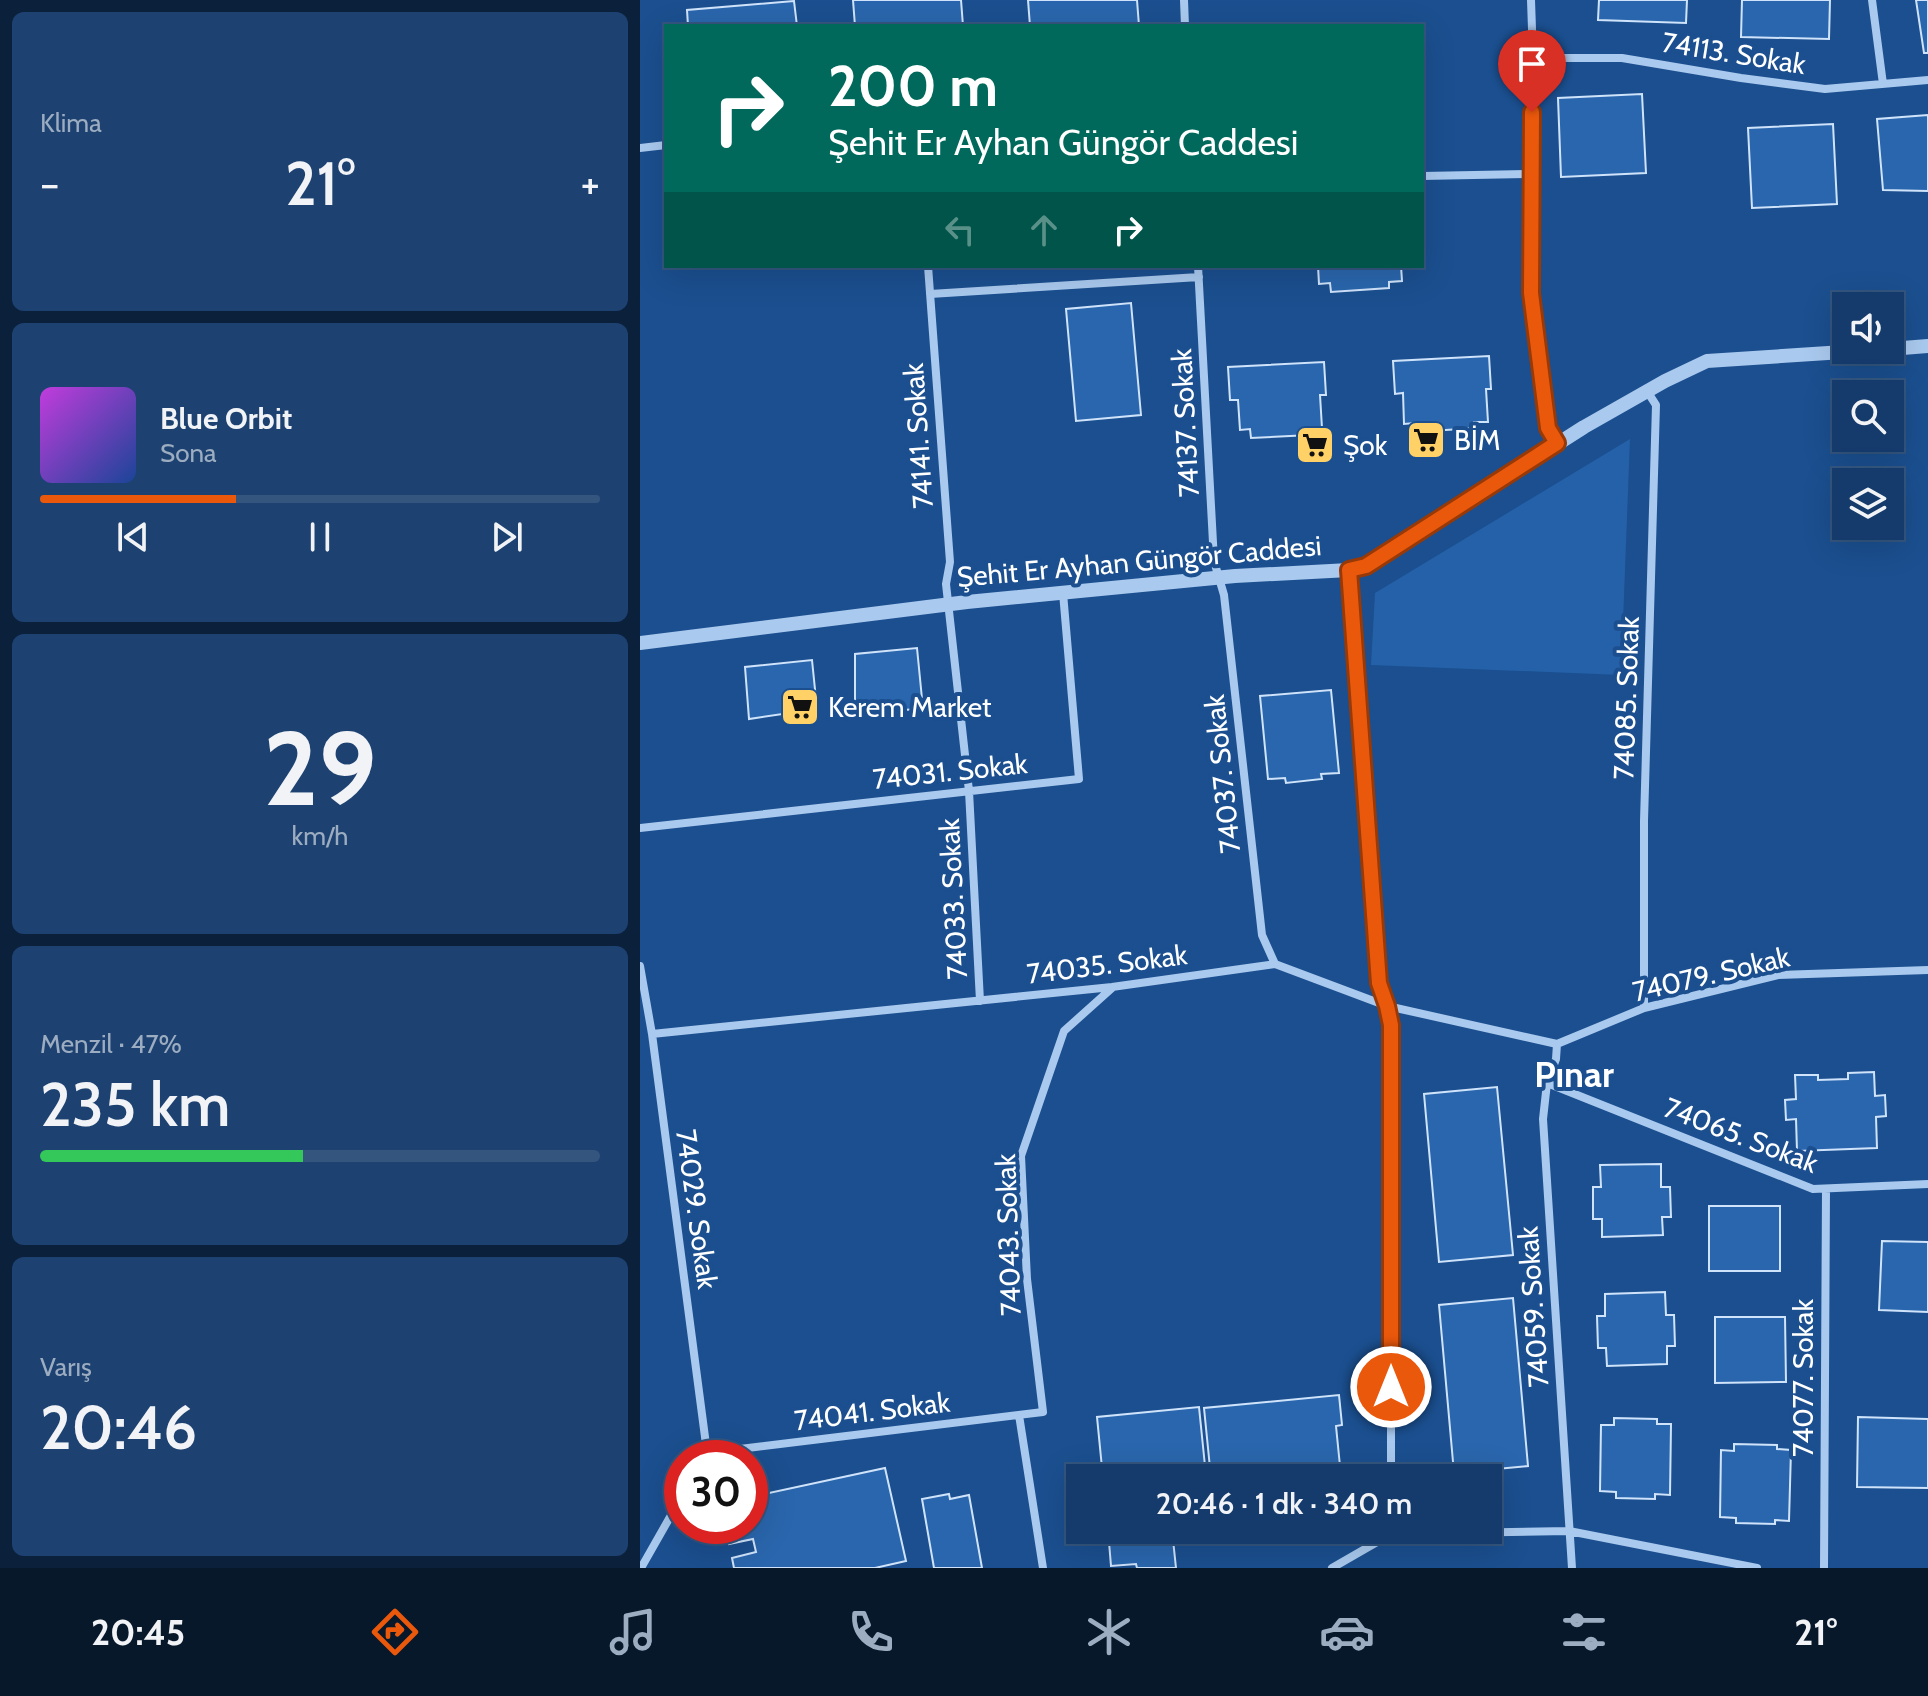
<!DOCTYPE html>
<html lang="tr">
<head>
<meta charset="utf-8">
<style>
  body { margin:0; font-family:Cabin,sans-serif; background:#1d4271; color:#f1f3f6; height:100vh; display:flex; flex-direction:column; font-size:30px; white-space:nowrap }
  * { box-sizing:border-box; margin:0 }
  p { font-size:26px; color:#9dadc1 }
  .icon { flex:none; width:44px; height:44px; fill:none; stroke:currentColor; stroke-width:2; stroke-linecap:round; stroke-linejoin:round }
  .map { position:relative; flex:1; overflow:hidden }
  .side { display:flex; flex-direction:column; gap:12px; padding:12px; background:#0b203b; width:640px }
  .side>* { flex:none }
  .top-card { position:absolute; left:24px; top:24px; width:760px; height:244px; border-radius:0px; box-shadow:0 8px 32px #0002,0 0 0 2px #33557e; background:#00695c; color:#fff; overflow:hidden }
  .fabs { position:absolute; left:1192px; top:292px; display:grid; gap:16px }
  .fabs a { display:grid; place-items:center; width:72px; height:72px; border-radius:0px; background:#143b6b; box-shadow:0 8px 32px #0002,0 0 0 2px #33557e; font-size:40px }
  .speed { position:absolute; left:24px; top:1440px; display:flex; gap:16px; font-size:40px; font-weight:700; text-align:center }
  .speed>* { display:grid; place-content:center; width:104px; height:104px; border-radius:50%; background:#143b6b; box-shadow:0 8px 32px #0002,0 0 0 2px #33557e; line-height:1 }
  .speed .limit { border:12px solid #d22; background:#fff; color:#111 }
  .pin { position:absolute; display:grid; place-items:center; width:68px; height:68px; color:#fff; margin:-82px -34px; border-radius:50% 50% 50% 0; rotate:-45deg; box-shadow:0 0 8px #0007 }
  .pin .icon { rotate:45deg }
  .me { position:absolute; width:88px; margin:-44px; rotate:0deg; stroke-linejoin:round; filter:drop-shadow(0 0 6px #0008) }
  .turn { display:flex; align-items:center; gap:28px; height:168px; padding:0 32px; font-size:36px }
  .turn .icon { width:104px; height:104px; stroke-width:2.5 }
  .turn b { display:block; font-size:56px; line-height:68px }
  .lanes { display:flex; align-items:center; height:76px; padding:0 32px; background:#0003; justify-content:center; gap:40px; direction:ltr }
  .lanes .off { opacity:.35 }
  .big { font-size:60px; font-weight:600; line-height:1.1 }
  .side .widget { flex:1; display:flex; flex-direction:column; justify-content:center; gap:12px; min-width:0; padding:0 28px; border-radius:12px; background:#1d4271 }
  .side .dial { align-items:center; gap:0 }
  .dial b { font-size:104px; line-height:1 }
  .song { display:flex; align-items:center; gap:24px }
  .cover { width:96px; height:96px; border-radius:12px; background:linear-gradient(135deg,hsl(290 70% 55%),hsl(220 70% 35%)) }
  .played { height:8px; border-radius:4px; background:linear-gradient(90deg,#ea580c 35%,#33557e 35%) }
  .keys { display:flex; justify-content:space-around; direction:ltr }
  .heat { display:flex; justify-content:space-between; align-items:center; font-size:44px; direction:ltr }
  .charge { height:12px; border-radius:6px; background:linear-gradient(90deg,#34c759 47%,#33557e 0) }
  .trip { position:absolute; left:426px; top:1464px; width:436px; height:80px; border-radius:0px; background:#143b6b; box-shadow:0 8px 32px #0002,0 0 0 2px #33557e; font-weight:600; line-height:80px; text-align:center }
  .tabs { display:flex; height:128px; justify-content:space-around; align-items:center; background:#08182b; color:#9dadc1 }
  .tabs .icon { width:56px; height:56px }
  .tabs .active { color:#ea580c }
  .tabs b { font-size:36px; color:#f1f3f6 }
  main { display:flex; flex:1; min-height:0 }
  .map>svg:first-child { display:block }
  .green { fill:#2461a8 }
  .building { fill:#2a66ad; stroke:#cfe3fa; stroke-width:2 }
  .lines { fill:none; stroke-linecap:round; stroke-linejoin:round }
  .minor { stroke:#a9c9ee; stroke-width:8 }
  .tertiary { stroke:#a9c9ee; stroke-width:14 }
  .route-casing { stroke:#983908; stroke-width:20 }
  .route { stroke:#ea580c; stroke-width:14 }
  .labels { text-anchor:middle; stroke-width:8; stroke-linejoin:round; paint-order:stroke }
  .street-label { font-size:28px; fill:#fff; stroke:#1b4f8f }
  .poi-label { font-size:28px; fill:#fff; stroke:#1b4f8f; text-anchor:start }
  .district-label { font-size:36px; font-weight:bold; fill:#fff; stroke:#1b4f8f }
</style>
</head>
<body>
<main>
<section class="side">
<div class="widget"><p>Klima</p>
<div class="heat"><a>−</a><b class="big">21°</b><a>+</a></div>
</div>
<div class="widget">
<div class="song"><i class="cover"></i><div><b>Blue Orbit</b><p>Sona</p></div></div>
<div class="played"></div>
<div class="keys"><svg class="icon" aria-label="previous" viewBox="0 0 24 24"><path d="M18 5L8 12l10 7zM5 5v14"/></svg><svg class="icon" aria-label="pause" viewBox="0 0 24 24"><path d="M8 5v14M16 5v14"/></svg><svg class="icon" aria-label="next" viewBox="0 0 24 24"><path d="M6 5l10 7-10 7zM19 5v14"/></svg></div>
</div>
<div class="widget dial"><b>29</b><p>km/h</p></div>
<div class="widget"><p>Menzil · 47%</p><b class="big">235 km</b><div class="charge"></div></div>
<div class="widget"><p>Varış</p><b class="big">20:46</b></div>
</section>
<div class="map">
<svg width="1288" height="1568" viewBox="0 0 1288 1568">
  <rect width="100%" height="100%" fill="#1b4f8f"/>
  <path class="green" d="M 990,439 L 981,675 L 731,665 L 735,593 Z"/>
  <path class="building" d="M 213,0 L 321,0 L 323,26 L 215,26 Z
    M 388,0 L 497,0 L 499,26 L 390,26 Z
    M 959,0 L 1047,0 L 1046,23 L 958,20 Z
    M 1102,0 L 1190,0 L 1189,39 L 1101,37 Z
    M 1276,0 L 1288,0 L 1288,53 L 1284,53 Z
    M 154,1 L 157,26 L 48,26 L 47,10 Z
    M 1002,94 L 1006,173 L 921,177 L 918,98 Z
    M 1288,115 L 1288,191 L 1243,190 L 1237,119 Z
    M 1193,124 L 1197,204 L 1112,208 L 1108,128 Z
    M 678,266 L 761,266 L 762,281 L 749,282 L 749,288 L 691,292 L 690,283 L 679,284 Z
    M 491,303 L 501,415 L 436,421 L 426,309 Z
    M 849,356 L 851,389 L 846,389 L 848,422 L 834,422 L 835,428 L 776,432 L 775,423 L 764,424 L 763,393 L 755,394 L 753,361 Z
    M 684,362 L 686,395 L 680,395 L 682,428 L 669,429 L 670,435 L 611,438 L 610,429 L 600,430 L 598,400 L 590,400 L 588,367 Z
    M 277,648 L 283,709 L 215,712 L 215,654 Z
    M 172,660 L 177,709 L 109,719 L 105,667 Z
    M 691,690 L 699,773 L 681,774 L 682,779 L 646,783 L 645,778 L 628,779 L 620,696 Z
    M 1234,1072 L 1235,1096 L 1245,1095 L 1246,1116 L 1236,1117 L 1237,1148 L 1157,1151 L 1156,1119 L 1146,1120 L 1145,1100 L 1156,1099 L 1155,1075 L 1178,1075 L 1178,1080 L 1208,1079 L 1208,1073 Z
    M 857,1087 L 873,1255 L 799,1262 L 784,1094 Z
    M 1021,1164 L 1021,1187 L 1030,1187 L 1031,1217 L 1022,1217 L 1023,1235 L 962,1237 L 962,1219 L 953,1219 L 953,1187 L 961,1187 L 960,1165 Z
    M 1069,1206 L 1140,1206 L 1140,1271 L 1069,1271 Z
    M 1242,1241 L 1288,1242 L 1288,1312 L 1239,1310 Z
    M 1025,1292 L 1026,1315 L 1034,1315 L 1035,1346 L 1027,1346 L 1027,1364 L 967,1366 L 966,1348 L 958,1348 L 957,1316 L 965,1316 L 965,1294 Z
    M 873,1298 L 888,1466 L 814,1473 L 799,1305 Z
    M 1075,1317 L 1145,1317 L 1146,1382 L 1075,1383 Z
    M 699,1395 L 702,1425 L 696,1426 L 700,1466 L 571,1478 L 564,1408 Z
    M 559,1407 L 565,1466 L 526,1470 L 527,1478 L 463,1478 L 457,1417 Z
    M 1218,1417 L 1288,1419 L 1288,1488 L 1217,1487 Z
    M 974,1418 L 1017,1419 L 1017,1424 L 1031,1424 L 1030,1495 L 1015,1494 L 1015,1499 L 976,1498 L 976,1492 L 960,1491 L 961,1425 L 974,1425 Z
    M 1094,1444 L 1137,1445 L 1137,1449 L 1151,1450 L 1149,1521 L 1135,1520 L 1135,1524 L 1096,1523 L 1096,1518 L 1080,1517 L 1081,1450 L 1094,1451 Z
    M 245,1468 L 266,1561 L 235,1568 L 94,1568 L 92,1558 L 116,1552 L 113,1539 L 89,1544 L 85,1526 L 110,1526 L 110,1497 Z
    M 309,1494 L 310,1499 L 329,1495 L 342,1568 L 294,1568 L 282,1499 Z
    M 468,1530 L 532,1530 L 536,1568 L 497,1568 L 496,1564 L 471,1566 Z"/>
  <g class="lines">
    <path class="minor" d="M 544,0 L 545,26
      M 891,0 L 893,58 L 891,293 L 908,428 L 917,443
      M 1232,0 L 1243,84
      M 893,58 L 982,58 L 1101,78 L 1185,89 L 1288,80
      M 0,148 L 26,145
      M 782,176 L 891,174
      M 288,266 L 310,562 L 306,584 L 329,791 L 340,1001
      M 558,266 L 574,561 L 584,595 L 622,935 L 635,964
      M 290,294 L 559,277
      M 709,570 L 739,983 L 747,1006 L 751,1025 L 751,1478
      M 0,828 L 439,779 L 423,593
      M 0,966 L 12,1034 L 65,1437 L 67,1453 L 64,1458
      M 1004,1008 L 1004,821 L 1016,405 L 1007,391
      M 12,1034 L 472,987 L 635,964 L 747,1006 L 917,1044
      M 917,1044 L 916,1059 L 907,1083 L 903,1119 L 932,1568
      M 917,1044 L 1004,1008 L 1138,975 L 1288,970
      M 907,1083 L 1173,1189 L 1288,1184
      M 379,1415 L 403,1568
      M 67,1453 L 403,1412 L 387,1279 L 381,1156 L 424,1031 L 472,988
      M 1,1568 L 42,1496
      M 692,1568 L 751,1534 L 929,1531 L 1117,1568
      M 1184,1568 L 1186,1189"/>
    <path class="tertiary" d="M 1250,349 L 1288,346
      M 0,643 L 327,602 L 595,576 L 709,570 L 726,566 L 944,427 L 1025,381 L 1067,361 L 1234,350"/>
  </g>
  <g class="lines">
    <defs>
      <path id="route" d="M 751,1387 L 751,1025 L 747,1006 L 739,983 L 709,570 L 726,566 L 917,443 L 908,428 L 891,293 L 892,112"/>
    </defs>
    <use href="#route" class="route-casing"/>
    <use href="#route" class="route"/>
  </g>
  <defs>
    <symbol id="supermarket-square" viewBox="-11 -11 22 22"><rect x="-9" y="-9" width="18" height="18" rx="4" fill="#ffd166" stroke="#1b4f8f"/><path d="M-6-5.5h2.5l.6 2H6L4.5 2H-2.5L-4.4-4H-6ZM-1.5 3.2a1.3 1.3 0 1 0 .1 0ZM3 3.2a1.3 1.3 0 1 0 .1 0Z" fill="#111"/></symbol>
  </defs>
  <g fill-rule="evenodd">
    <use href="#supermarket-square" x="764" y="418" width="44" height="44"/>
    <use href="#supermarket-square" x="653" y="423" width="44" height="44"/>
    <use href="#supermarket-square" x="138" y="685" width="44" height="44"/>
  </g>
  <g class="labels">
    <g class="street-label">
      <text transform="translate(1094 53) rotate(9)" y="10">74113. Sokak</text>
      <text transform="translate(545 423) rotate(-93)" y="10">74137. Sokak</text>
      <text transform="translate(278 436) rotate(-94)" y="10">74141. Sokak</text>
      <text transform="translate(499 561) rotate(-5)" y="10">Şehit Er Ayhan Güngör Caddesi</text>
      <text transform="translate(986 698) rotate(-88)" y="10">74085. Sokak</text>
      <text transform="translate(310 771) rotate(-6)" y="10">74031. Sokak</text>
      <text transform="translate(582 774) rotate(-96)" y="10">74037. Sokak</text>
      <text transform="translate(313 899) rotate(-93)" y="10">74033. Sokak</text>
      <text transform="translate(467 964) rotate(-7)" y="10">74035. Sokak</text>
      <text transform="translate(1071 974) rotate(-13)" y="10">74079. Sokak</text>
      <text transform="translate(1101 1135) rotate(21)" y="10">74065. Sokak</text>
      <text transform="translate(57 1209) rotate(82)" y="10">74029. Sokak</text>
      <text transform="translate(368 1235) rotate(-92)" y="10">74043. Sokak</text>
      <text transform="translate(893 1307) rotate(-94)" y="10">74059. Sokak</text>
      <text transform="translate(1163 1378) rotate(-90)" y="10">74077. Sokak</text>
      <text transform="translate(232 1411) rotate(-7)" y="10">74041. Sokak</text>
    </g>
    <g class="poi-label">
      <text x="814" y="450">BİM</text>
      <text x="703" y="455">Şok</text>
      <text x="188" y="717">Kerem Market</text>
    </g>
    <g class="district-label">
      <text x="934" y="1087">Pınar</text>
    </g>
  </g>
</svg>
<div class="fabs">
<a><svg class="icon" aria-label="sound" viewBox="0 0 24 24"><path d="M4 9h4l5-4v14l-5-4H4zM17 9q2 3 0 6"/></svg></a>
<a><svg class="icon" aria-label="search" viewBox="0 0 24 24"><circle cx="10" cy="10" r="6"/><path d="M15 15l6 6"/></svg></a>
<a><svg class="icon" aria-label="layers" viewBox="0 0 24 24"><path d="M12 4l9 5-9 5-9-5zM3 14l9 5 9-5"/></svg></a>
</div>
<div class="speed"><div class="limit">30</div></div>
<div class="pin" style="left:892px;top:112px;background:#d93025"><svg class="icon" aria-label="arrive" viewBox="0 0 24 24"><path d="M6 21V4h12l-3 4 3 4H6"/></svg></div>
<svg class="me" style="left:751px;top:1387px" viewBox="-20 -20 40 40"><circle r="17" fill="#ea580c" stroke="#fff" stroke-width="3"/><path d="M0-11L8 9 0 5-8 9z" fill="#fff"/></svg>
<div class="trip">20:46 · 1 dk · 340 m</div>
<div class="top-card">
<div class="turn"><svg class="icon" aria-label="right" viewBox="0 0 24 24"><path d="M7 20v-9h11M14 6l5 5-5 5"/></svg><div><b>200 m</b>Şehit Er Ayhan Güngör Caddesi</div></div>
<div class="lanes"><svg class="icon off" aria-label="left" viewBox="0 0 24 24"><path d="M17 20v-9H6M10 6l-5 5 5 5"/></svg><svg class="icon off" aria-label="ahead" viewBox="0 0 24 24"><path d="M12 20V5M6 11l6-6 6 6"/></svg><svg class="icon" aria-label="right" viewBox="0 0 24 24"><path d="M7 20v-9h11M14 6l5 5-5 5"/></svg></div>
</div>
</div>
</main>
<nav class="tabs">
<b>20:45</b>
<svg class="icon active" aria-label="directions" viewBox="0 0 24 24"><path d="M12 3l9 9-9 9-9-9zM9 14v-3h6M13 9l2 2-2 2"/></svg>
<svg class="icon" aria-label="music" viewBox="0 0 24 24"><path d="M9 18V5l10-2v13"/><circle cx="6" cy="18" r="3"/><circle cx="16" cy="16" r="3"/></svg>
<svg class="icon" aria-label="phone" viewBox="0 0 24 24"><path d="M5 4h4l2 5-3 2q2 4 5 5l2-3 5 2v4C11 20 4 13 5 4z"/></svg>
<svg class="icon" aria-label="climate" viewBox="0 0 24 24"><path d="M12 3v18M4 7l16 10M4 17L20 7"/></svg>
<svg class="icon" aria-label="car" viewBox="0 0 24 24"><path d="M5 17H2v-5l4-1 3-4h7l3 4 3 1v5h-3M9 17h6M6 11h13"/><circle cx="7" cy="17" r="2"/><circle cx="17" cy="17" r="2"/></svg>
<svg class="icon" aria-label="filters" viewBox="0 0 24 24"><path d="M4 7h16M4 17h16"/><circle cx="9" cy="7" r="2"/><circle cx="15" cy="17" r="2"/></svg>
<b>21°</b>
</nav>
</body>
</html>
